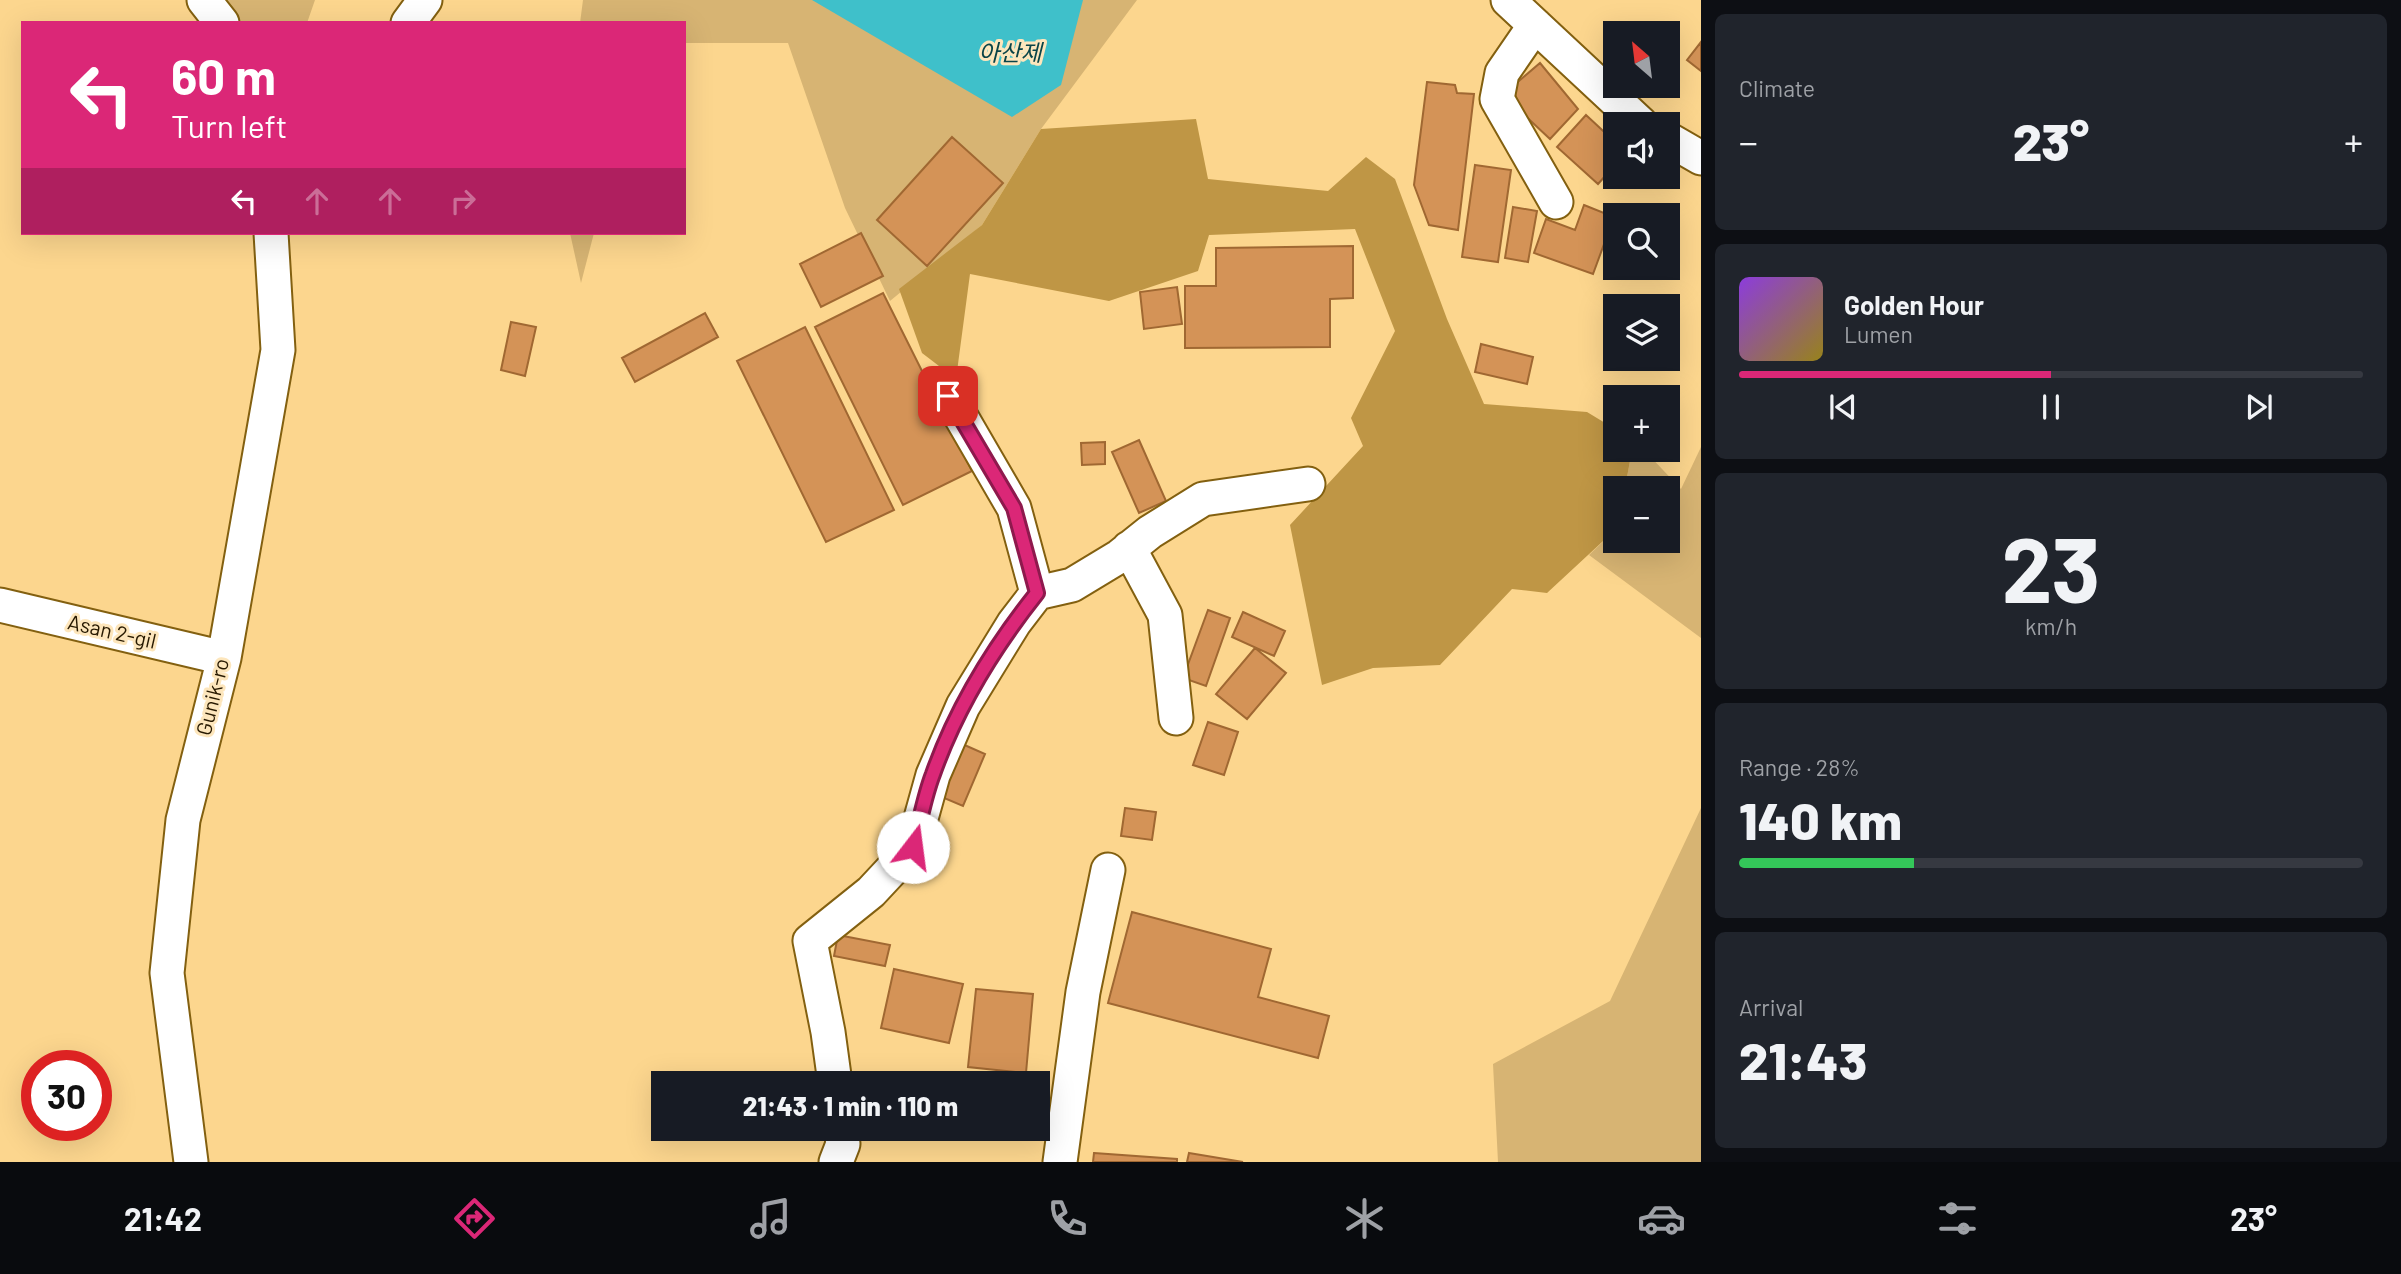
<!DOCTYPE html>
<html lang="en">
<head>
<meta charset="utf-8">
<style>
  body { margin:0; font-family:Barlow,"Noto Sans KR",sans-serif; background:#20242c; color:#f1f3f6; height:100vh; display:flex; flex-direction:column; font-size:26px; white-space:nowrap }
  * { box-sizing:border-box; margin:0 }
  p { font-size:23px; color:#9ea1a6 }
  .icon { flex:none; width:38px; height:38px; fill:none; stroke:currentColor; stroke-width:2; stroke-linecap:round; stroke-linejoin:round }
  .map { position:relative; flex:1; overflow:hidden }
  .panel { display:flex; flex-direction:column; gap:14px; padding:14px; background:#0d0f14; width:700px }
  .panel>* { flex:none }
  .top-card { position:absolute; left:21px; top:21px; width:665px; height:214px; border-radius:0px; box-shadow:0 7px 28px #0002; background:#db2777; color:#fff; overflow:hidden }
  .needle { width:46px; rotate:332deg }
  .fabs { position:absolute; left:1603px; top:21px; display:grid; gap:14px }
  .fabs a { display:grid; place-items:center; width:77px; height:77px; border-radius:0px; background:#171b24; box-shadow:0 7px 28px #0002; font-size:35px }
  .speed { position:absolute; left:21px; top:1050px; display:flex; gap:14px; font-size:35px; font-weight:700; text-align:center }
  .speed>* { display:grid; place-content:center; width:91px; height:91px; border-radius:50%; background:#171b24; box-shadow:0 7px 28px #0002; line-height:1 }
  .speed .limit { border:10px solid #d22; background:#fff; color:#111 }
  .pin { position:absolute; display:grid; place-items:center; width:60px; height:60px; color:#fff; margin:-30px; border-radius:14px; box-shadow:0 4px 10px #0006 }
  .me { position:absolute; width:77px; margin:-38px; rotate:15deg; stroke-linejoin:round; filter:drop-shadow(0 0 5px #0008) }
  .turn { display:flex; align-items:center; gap:24px; height:147px; padding:0 35px; font-size:32px }
  .turn .icon { width:91px; height:91px; stroke-width:2.5 }
  .turn b { display:block; font-size:49px; line-height:60px }
  .lanes { display:flex; align-items:center; height:66px; padding:0 35px; background:#0003; justify-content:center; gap:35px; direction:ltr }
  .lanes .off { opacity:.35 }
  .big { font-size:52px; font-weight:800; line-height:1.1 }
  .panel .tile { flex:1; display:flex; flex-direction:column; justify-content:center; gap:10px; min-width:0; padding:0 24px; border-radius:10px; background:#20242c }
  .panel .dial { align-items:center; gap:0 }
  .dial b { font-size:91px; line-height:1 }
  .song { display:flex; align-items:center; gap:21px }
  .cover { width:84px; height:84px; border-radius:10px; background:linear-gradient(135deg,hsl(270 70% 55%),hsl(50 70% 35%)) }
  .played { height:7px; border-radius:4px; background:linear-gradient(90deg,#db2777 50%,#363941 50%) }
  .keys { display:flex; justify-content:space-around; direction:ltr }
  .heat { display:flex; justify-content:space-between; align-items:center; font-size:38px; direction:ltr }
  .charge { height:10px; border-radius:5px; background:linear-gradient(90deg,#34c759 28%,#363941 0) }
  .trip { position:absolute; left:651px; top:1071px; width:399px; height:70px; border-radius:0px; background:#171b24; box-shadow:0 7px 28px #0002; font-weight:800; line-height:70px; text-align:center }
  .tab-bar { display:flex; height:112px; justify-content:space-around; align-items:center; background:#090b0e; color:#9ea1a6 }
  .tab-bar .icon { width:49px; height:49px }
  .tab-bar .current { color:#db2777 }
  .tab-bar b { font-size:32px; color:#f1f3f6 }
  main { display:flex; flex:1; min-height:0 }
  .map>svg:first-child { display:block }
  .green { fill:#d7b473 }
  .forest { fill:#bf9645 }
  .water { fill:#3fc0ca }
  .building { fill:#d49357; stroke:#a06832; stroke-width:2 }
  .lines { fill:none; stroke-linecap:round; stroke-linejoin:round }
  .minor-casing { stroke:#836010; stroke-width:37 }
  .minor { stroke:#fff; stroke-width:33 }
  .route-casing { stroke:#8e194d; stroke-width:18 }
  .route { stroke:#db2777; stroke-width:12 }
  .labels { text-anchor:middle; stroke-width:6; stroke-linejoin:round; paint-order:stroke }
  .street-label { font-size:21px; fill:#271900; stroke:#fde6bc }
  .water-label { font-size:23px; font-style:italic; fill:#0a4448; stroke:#fde6bc }
</style>
</head>
<body>
<main>
<div class="map">
<svg width="1701" height="1162" viewBox="0 0 1701 1162">
  <rect width="100%" height="100%" fill="#fcd68e"/>
  <path class="green" d="M 224,0 L 315,0 L 307,23 L 237,23 Z
    M 583,0 L 1137,0 L 1041,129 L 982,225 L 890,301 L 845,208 L 788,43 L 684,43 L 684,23 L 580,23 Z
    M 570,233 L 594,233 L 581,283 Z
    M 1701,447 L 1701,638 L 1589,555 L 1615,530 L 1615,541 L 1668,541 L 1668,488 L 1625,488 L 1632,450 L 1644,450 L 1681,489 Z
    M 1701,808 L 1701,1162 L 1498,1162 L 1493,1064 L 1610,1001 Z"/>
  <path class="forest" d="M 1196,119 L 1208,179 L 1328,191 L 1366,157 L 1395,179 L 1447,319 L 1484,404 L 1587,412 L 1615,429 L 1615,450 L 1632,450 L 1625,488 L 1615,488 L 1615,530 L 1547,593 L 1512,589 L 1440,665 L 1373,668 L 1322,685 L 1290,525 L 1363,446 L 1351,418 L 1395,331 L 1355,229 L 1209,235 L 1198,271 L 1109,301 L 970,274 L 956,379 L 922,353 L 899,289 L 982,225 L 1041,129 Z"/>
  <path class="water" d="M 812,0 L 1083,0 L 1061,85 L 1012,117 Z"/>
  <path class="building" d="M 1701,42 L 1701,71 L 1687,60 Z
    M 1540,63 L 1578,109 L 1550,139 L 1519,110 L 1513,86 Z
    M 1427,82 L 1455,85 L 1457,93 L 1474,94 L 1458,230 L 1429,225 L 1414,185 Z
    M 1586,115 L 1615,142 L 1615,165 L 1598,184 L 1557,147 Z
    M 952,137 L 1003,183 L 927,266 L 877,220 Z
    M 1475,165 L 1511,170 L 1498,262 L 1462,257 Z
    M 1584,205 L 1614,217 L 1593,274 L 1534,253 L 1546,219 L 1575,230 Z
    M 1513,207 L 1537,211 L 1528,262 L 1505,258 Z
    M 861,233 L 883,276 L 821,307 L 800,264 Z
    M 1353,246 L 1353,298 L 1330,299 L 1330,347 L 1185,348 L 1185,286 L 1216,286 L 1216,248 Z
    M 1177,287 L 1182,324 L 1144,329 L 1140,292 Z
    M 883,293 L 972,471 L 903,505 L 815,327 Z
    M 705,313 L 718,337 L 635,382 L 622,358 Z
    M 511,322 L 536,327 L 525,376 L 501,370 Z
    M 805,327 L 894,510 L 826,542 L 737,361 Z
    M 1481,344 L 1533,357 L 1527,384 L 1475,372 Z
    M 1139,440 L 1166,501 L 1139,513 L 1112,452 Z
    M 1105,442 L 1105,464 L 1082,465 L 1081,443 Z
    M 1208,610 L 1230,618 L 1206,686 L 1183,678 Z
    M 1243,612 L 1285,631 L 1274,656 L 1232,637 Z
    M 1255,648 L 1286,673 L 1247,719 L 1216,694 Z
    M 1208,722 L 1238,732 L 1224,775 L 1193,765 Z
    M 960,743 L 985,754 L 963,806 L 937,795 Z
    M 1125,808 L 1156,812 L 1152,840 L 1121,836 Z
    M 1132,912 L 1271,949 L 1258,997 L 1329,1016 L 1318,1058 L 1108,1003 Z
    M 838,935 L 890,945 L 885,966 L 834,956 Z
    M 894,969 L 963,984 L 949,1043 L 881,1028 Z
    M 976,989 L 1033,994 L 1026,1073 L 968,1067 Z
    M 1094,1153 L 1177,1159 L 1177,1162 L 1093,1162 Z
    M 1189,1153 L 1243,1162 L 1187,1162 Z"/>
  <g class="lines">
    <defs>
      <path id="minor" d="M 204,0 L 222,23
        M 1508,0 L 1641,124
        M 408,23 L 425,0
        M 1535,25 L 1502,73 L 1497,99 L 1556,202
        M 1668,139 L 1701,158
        M 949,396 L 1014,508 L 1037,593
        M 1129,548 L 1165,615 L 1176,718
        M 0,605 L 224,658
        M 835,1083 L 828,1032 L 810,941 L 871,892 L 913,847 L 933,775 L 963,706 L 1014,623 L 1037,593 L 1072,585 L 1120,556 L 1150,532 L 1203,499 L 1308,484
        M 191,1162 L 167,973 L 183,820 L 224,658 L 278,350 L 271,233
        M 836,1162 L 843,1144 L 841,1129
        M 1060,1162 L 1083,992 L 1108,870"/>
    </defs>
    <use href="#minor" class="minor-casing"/>
    <use href="#minor" class="minor"/>
  </g>
  <g class="lines">
    <defs>
      <path id="route" d="M 913,847 C 920,823 924,797 933,774 C 956,709 994,647 1037,593 L 1014,508 L 948,396"/>
    </defs>
    <use href="#route" class="route-casing"/>
    <use href="#route" class="route"/>
  </g>
  <g class="labels">
    <g class="street-label">
      <text transform="translate(112 632) rotate(13)" y="7">Asan 2-gil</text>
      <text transform="translate(213 697) rotate(-76)" y="7">Gunik-ro</text>
    </g>
    <g class="water-label">
      <text x="1010" y="61">아산제</text>
    </g>
  </g>
</svg>
<div class="fabs">
<a><svg class="needle" viewBox="-14 -14 28 28"><path d="M0-13l5 13h-10z" fill="#e53935"/><path d="M0 13l5-13h-10z" fill="#9ea1a6"/></svg></a>
<a><svg class="icon" aria-label="sound" viewBox="0 0 24 24"><path d="M4 9h4l5-4v14l-5-4H4zM17 9q2 3 0 6"/></svg></a>
<a><svg class="icon" aria-label="search" viewBox="0 0 24 24"><circle cx="10" cy="10" r="6"/><path d="M15 15l6 6"/></svg></a>
<a><svg class="icon" aria-label="layers" viewBox="0 0 24 24"><path d="M12 4l9 5-9 5-9-5zM3 14l9 5 9-5"/></svg></a>
<a>+</a>
<a>−</a>
</div>
<div class="speed"><div class="limit">30</div></div>
<div class="pin" style="left:948px;top:396px;background:#d93025"><svg class="icon" aria-label="arrive" viewBox="0 0 24 24"><path d="M6 21V4h12l-3 4 3 4H6"/></svg></div>
<svg class="me" style="left:913px;top:847px" viewBox="-20 -20 40 40"><circle r="19" fill="#fff"/><path d="M0-13L10 11 0 6-10 11z" fill="#db2777"/></svg>
<div class="trip">21:43 · 1 min · 110 m</div>
<div class="top-card">
<div class="turn"><svg class="icon" aria-label="left" viewBox="0 0 24 24"><path d="M17 20v-9H6M10 6l-5 5 5 5"/></svg><div><b>60 m</b>Turn left</div></div>
<div class="lanes"><svg class="icon" aria-label="left" viewBox="0 0 24 24"><path d="M17 20v-9H6M10 6l-5 5 5 5"/></svg><svg class="icon off" aria-label="ahead" viewBox="0 0 24 24"><path d="M12 20V5M6 11l6-6 6 6"/></svg><svg class="icon off" aria-label="ahead" viewBox="0 0 24 24"><path d="M12 20V5M6 11l6-6 6 6"/></svg><svg class="icon off" aria-label="right" viewBox="0 0 24 24"><path d="M7 20v-9h11M14 6l5 5-5 5"/></svg></div>
</div>
</div>
<section class="panel">
<div class="tile"><p>Climate</p>
<div class="heat"><a>−</a><b class="big">23°</b><a>+</a></div>
</div>
<div class="tile">
<div class="song"><i class="cover"></i><div><b>Golden Hour</b><p>Lumen</p></div></div>
<div class="played"></div>
<div class="keys"><svg class="icon" aria-label="previous" viewBox="0 0 24 24"><path d="M18 5L8 12l10 7zM5 5v14"/></svg><svg class="icon" aria-label="pause" viewBox="0 0 24 24"><path d="M8 5v14M16 5v14"/></svg><svg class="icon" aria-label="next" viewBox="0 0 24 24"><path d="M6 5l10 7-10 7zM19 5v14"/></svg></div>
</div>
<div class="tile dial"><b>23</b><p>km/h</p></div>
<div class="tile"><p>Range · 28%</p><b class="big">140 km</b><div class="charge"></div></div>
<div class="tile"><p>Arrival</p><b class="big">21:43</b></div>
</section>
</main>
<nav class="tab-bar">
<b>21:42</b>
<svg class="icon current" aria-label="directions" viewBox="0 0 24 24"><path d="M12 3l9 9-9 9-9-9zM9 14v-3h6M13 9l2 2-2 2"/></svg>
<svg class="icon" aria-label="music" viewBox="0 0 24 24"><path d="M9 18V5l10-2v13"/><circle cx="6" cy="18" r="3"/><circle cx="16" cy="16" r="3"/></svg>
<svg class="icon" aria-label="phone" viewBox="0 0 24 24"><path d="M5 4h4l2 5-3 2q2 4 5 5l2-3 5 2v4C11 20 4 13 5 4z"/></svg>
<svg class="icon" aria-label="climate" viewBox="0 0 24 24"><path d="M12 3v18M4 7l16 10M4 17L20 7"/></svg>
<svg class="icon" aria-label="car" viewBox="0 0 24 24"><path d="M5 17H2v-5l4-1 3-4h7l3 4 3 1v5h-3M9 17h6M6 11h13"/><circle cx="7" cy="17" r="2"/><circle cx="17" cy="17" r="2"/></svg>
<svg class="icon" aria-label="filters" viewBox="0 0 24 24"><path d="M4 7h16M4 17h16"/><circle cx="9" cy="7" r="2"/><circle cx="15" cy="17" r="2"/></svg>
<b>23°</b>
</nav>
</body>
</html>
